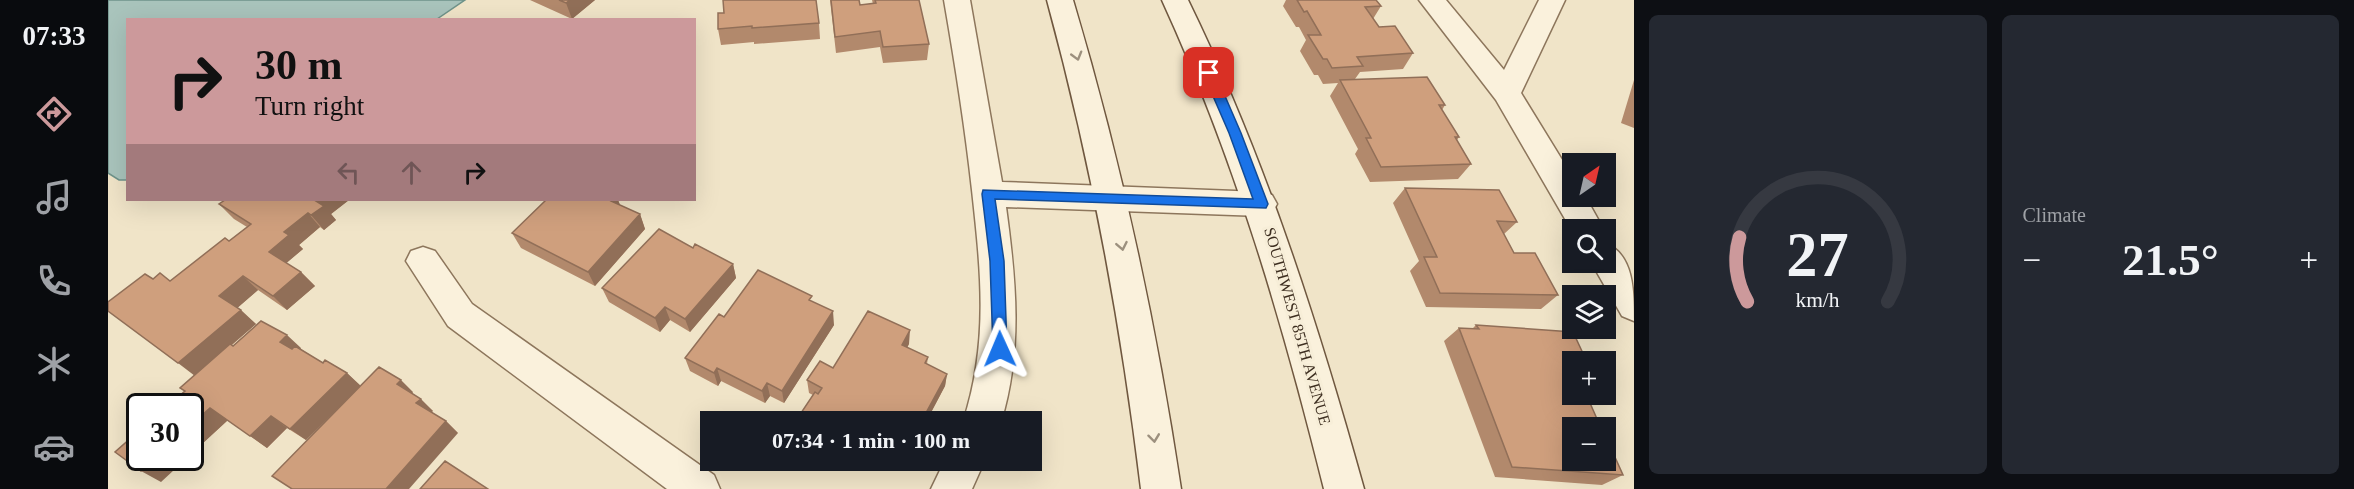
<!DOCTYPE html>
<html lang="en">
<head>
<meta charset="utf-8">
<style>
  body { margin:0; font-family:"Times New Roman",serif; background:#242831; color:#f1f3f6; height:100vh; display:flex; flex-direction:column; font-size:22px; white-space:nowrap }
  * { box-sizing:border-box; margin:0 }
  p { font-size:20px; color:#9ea1a6 }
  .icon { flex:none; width:33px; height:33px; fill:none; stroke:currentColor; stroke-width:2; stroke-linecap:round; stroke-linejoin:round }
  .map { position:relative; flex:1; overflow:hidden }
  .drawer { display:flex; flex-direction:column; gap:15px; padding:15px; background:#0d0f14; width:720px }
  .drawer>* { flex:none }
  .top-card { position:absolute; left:18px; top:18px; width:570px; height:183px; border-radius:0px; box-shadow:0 6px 24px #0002; background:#cc999b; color:#111; overflow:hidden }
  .needle { width:39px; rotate:34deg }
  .tools { position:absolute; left:1454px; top:153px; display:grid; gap:12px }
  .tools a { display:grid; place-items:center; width:54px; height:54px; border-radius:0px; background:#171b24; box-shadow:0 6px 24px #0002; font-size:30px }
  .speed { position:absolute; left:18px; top:393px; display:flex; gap:12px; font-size:30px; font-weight:700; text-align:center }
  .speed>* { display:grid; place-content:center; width:78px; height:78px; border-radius:50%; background:#171b24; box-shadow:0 6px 24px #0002; line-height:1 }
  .speed .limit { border:3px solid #111; border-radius:9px; background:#fff; color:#111 }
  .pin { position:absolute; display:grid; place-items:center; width:51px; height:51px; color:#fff; margin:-26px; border-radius:12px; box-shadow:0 3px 9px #0006 }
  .me { position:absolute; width:66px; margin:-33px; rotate:359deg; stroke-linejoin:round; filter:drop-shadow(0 0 4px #0008) }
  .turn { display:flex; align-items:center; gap:21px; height:126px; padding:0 30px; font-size:27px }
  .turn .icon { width:78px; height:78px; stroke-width:2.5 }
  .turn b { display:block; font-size:42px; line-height:51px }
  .lanes { display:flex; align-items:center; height:57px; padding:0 30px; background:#0003; justify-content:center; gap:30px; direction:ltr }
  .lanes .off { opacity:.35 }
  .big { font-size:45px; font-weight:800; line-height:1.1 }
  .drawer .card { flex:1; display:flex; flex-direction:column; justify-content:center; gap:9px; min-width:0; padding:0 21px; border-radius:9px; background:#242831 }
  .drawer .dial { align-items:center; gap:0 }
  .dial svg { height:156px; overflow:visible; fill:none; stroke:#363941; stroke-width:7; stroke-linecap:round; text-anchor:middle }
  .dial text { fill:#f1f3f6; stroke:none }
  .heat { display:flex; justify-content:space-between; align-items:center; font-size:33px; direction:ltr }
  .drawer .tiles { flex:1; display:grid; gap:15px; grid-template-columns:repeat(2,1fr) }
  .trip { position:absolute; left:592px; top:411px; width:342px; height:60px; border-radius:0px; background:#171b24; box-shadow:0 6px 24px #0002; font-weight:800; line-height:60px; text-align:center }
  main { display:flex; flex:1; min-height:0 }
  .tab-bar { display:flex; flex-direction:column; width:108px; justify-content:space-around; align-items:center; background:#090b0e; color:#9ea1a6 }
  .tab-bar .icon { width:42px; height:42px }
  .tab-bar .selected { color:#cc999b }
  .tab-bar b { font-size:27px; color:#f1f3f6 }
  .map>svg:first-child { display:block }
  .water { fill:#a9c4bc; stroke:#6f938a; stroke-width:1.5 }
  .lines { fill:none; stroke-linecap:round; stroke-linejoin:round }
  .street-casing { stroke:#8d765c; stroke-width:3 }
  .secondary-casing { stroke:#6f573f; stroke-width:3 }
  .street { fill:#faf1dc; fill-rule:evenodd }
  .secondary { fill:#faf1dc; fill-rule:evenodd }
  .wall { fill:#b2896c }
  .shaded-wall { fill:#916f58 }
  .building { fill:#cf9f7d; stroke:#916f58; stroke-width:1.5 }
  .oneway { stroke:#9c907e }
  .route { fill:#1a73e8; stroke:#114b97; stroke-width:1.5 }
  .labels { text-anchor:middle; stroke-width:6; stroke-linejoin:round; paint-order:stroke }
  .street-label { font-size:16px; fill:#3d2e20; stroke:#f7eed8 }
</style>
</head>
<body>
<main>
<nav class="tab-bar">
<b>07:33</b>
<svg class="icon selected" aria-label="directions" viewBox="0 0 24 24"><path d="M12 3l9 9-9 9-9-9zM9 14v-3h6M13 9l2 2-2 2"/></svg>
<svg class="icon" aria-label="music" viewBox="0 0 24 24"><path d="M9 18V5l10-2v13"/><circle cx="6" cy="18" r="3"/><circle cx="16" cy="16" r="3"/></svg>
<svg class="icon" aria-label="phone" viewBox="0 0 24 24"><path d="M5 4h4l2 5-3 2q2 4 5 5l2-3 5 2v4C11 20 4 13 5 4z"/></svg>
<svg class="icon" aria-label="climate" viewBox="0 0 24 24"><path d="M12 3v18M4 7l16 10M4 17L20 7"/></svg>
<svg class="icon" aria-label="car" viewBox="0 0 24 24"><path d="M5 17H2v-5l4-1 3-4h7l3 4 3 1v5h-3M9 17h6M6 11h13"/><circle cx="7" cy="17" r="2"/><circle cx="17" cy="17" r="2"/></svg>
</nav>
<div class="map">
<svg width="1526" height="489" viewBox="0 0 1526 489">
  <rect width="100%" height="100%" fill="#f0e4c8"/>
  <path class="water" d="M 0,0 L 357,0 L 329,19 L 20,20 L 19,180 L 11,180 L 0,173 Z"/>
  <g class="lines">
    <defs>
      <path id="street" d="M 836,0 L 862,0 L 894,182 L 1153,192 L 1164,195 L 1169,204 L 1164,213 L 1153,216 L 898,207 C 908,280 915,350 893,422 L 855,422 C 881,342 873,272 864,190 C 857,127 847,63 836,0 Z
        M 1311,0 L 1338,0 L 1396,70 L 1431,0 L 1457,0 L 1413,93 L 1464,176 L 1464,196 L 1477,196 L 1496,230 L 1464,230 L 1464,231 L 1388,100 Z
        M 1497,243 C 1526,254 1526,292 1526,321 L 1514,316 L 1483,262 L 1497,262 Z
        M 315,247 L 327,251 L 364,304 L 606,475 L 612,489 L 559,489 L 340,326 L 298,261 L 303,251 Z
        M 837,460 L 877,460 L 864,489 L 823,489 Z"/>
      <path id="secondary" d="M 939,0 L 965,0 C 1013,161 1048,323 1073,489 L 1033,489 C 1013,323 983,161 939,0 Z
        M 1054,0 L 1080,0 C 1157,158 1209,320 1256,489 L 1216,489 C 1174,320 1127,159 1054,0 Z"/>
    </defs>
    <use href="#street" class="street-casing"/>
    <use href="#secondary" class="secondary-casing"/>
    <use href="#street" class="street"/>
    <use href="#secondary" class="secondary"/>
  </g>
  <path class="wall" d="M 422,0 L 487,0 L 464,19 Z
    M 722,0 L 751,0 L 752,5 L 765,4 L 764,0 L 811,0 L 821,44 L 819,60 L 775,63 L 772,47 L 728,53 Z
    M 1178,0 L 1268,0 L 1273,6 L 1265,19 L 1271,27 L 1305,53 L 1295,69 L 1252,72 L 1247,79 L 1337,105 L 1334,110 L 1351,137 L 1349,140 L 1363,164 L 1350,179 L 1262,182 L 1247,154 L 1250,149 L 1222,96 L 1230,83 L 1215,84 L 1210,75 L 1206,75 L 1192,51 L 1198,40 L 1191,27 L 1188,27 L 1175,6 Z
    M 610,13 L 711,23 L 712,39 L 646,44 L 646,42 L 613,45 L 610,29 Z
    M 1526,80 L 1526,128 L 1513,123 Z
    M 1297,188 L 1409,222 L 1396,234 L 1406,253 L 1450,295 L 1433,309 L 1318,307 L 1302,271 L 1311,261 L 1285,203 Z
    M 117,200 L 241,200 L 223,214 L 228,220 L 216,230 L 212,227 L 191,245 L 195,249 L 178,263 L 193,272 L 207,286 L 179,310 L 150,290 L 129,308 L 148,324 L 124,345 L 125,346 L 193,348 L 193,349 L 215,363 L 239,373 L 252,386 L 305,392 L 304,393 L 325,411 L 323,412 L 338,421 L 350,433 L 245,394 L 198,440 L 179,428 L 159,448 L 120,420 L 82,455 L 82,406 L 77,391 L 86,375 L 45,279 L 62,281 L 121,241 L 139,227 L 126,219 L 111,204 Z
    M 510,200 L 512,205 L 532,214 L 537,229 L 487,286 L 413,248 L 404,233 Z
    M 585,248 L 625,264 L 628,278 L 582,332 L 562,320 L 552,332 L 501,302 L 494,288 Z
    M 705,302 L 726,325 L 676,403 L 662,396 L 657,403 L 613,381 L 610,386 L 582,371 L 577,358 L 616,317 Z
    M 1368,325 L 1464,394 L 1515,475 L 1494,485 L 1387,477 L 1336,341 L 1351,328 L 1364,329 Z
    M 801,344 L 799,348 L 820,357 L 819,364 L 839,374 L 837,386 L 818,422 L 690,422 L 689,419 L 705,395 L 701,393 L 699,380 L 725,368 Z
    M 749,460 L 774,460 L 768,471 Z"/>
  <path class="shaded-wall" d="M 462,0 L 487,0 L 464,19 L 458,3 Z
    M 210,200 L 241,200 L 223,214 L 228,220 L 216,230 L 203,215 L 208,201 Z
    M 504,200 L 510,200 L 514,210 L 503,201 Z
    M 200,213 L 212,227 L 191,245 L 195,249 L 175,266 L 161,252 L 176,232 Z
    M 532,214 L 537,229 L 487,286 L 480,272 Z
    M 625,264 L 628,278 L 582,332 L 577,319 Z
    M 193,272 L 207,286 L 179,310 L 165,296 Z
    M 135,276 L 150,290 L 127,310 L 111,296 Z
    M 557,307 L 562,320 L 552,332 L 547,318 Z
    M 133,310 L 148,324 L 87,376 L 70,363 Z
    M 725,311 L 726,325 L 676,403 L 674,391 Z
    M 802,330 L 801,344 L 793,358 L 794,345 Z
    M 179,335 L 193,348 L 187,355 L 172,342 Z
    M 609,368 L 613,381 L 610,386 L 606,373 Z
    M 239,373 L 253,386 L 198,440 L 182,429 Z
    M 839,374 L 837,386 L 818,422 L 813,422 Z
    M 293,380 L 305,392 L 301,397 L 289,384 Z
    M 659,383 L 662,396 L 657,403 L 654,391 Z
    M 313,399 L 325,411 L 320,415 L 308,403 Z
    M 102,408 L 120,420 L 82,455 L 82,426 Z
    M 163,416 L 179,428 L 159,448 L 142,436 Z
    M 338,421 L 350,433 L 301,489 L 278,489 Z
    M 48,458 L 79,458 L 53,482 L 33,471 Z
    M 768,460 L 774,460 L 768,471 Z"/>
  <path class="building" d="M 451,0 L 462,0 L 458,3 Z
    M 615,0 L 708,0 L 711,23 L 644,28 L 644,26 L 610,29 L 610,13 L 616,13 Z
    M 723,0 L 751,0 L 752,5 L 768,3 L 767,0 L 811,0 L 821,44 L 775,47 L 772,31 L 727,37 Z
    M 1189,0 L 1268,0 L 1273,6 L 1257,7 L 1271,27 L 1287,26 L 1305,53 L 1249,57 L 1255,66 L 1224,68 L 1219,59 L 1215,59 L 1200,35 L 1213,35 L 1199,11 L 1196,12 Z
    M 1319,77 L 1337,105 L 1331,105 L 1351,137 L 1347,137 L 1363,164 L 1273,167 L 1258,138 L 1263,138 L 1232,80 Z
    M 1297,188 L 1391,190 L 1409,222 L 1389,221 L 1406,253 L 1427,253 L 1450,295 L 1332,293 L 1316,257 L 1329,257 Z
    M 117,200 L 210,200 L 208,201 L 216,206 L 203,215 L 200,213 L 176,232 L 181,235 L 161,252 L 193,272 L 165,296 L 135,276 L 111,296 L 133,310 L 70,363 L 0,311 L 0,302 L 37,274 L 45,279 L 52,273 L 62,281 L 117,238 L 121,241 L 143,224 L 111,204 Z
    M 438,200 L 504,200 L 503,201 L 532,214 L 480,272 L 404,233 Z
    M 551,229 L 585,248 L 587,244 L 625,264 L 577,319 L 557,307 L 547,318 L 494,288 Z
    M 650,270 L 704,296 L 701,300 L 725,311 L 674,391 L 659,383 L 654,391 L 609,368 L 606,373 L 577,358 L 611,314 L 616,317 Z
    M 760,311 L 802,330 L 794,345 L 820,357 L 817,363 L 839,374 L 813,422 L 695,422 L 689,419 L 707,392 L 710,394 L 714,388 L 699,380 L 712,361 L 725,368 Z
    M 153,321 L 179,335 L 172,342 L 184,349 L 187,346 L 215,363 L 217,360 L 239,373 L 182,429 L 163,416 L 142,436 L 102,408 L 82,426 L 82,406 L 59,406 L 77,391 L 72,388 L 122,344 L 125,346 Z
    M 1368,325 L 1465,332 L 1479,362 L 1464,362 L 1464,394 L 1478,394 L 1493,428 L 1464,428 L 1464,460 L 1497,460 L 1497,435 L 1515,475 L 1404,467 L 1351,328 L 1371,329 Z
    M 271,367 L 293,380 L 289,384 L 313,399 L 308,403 L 338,421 L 278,489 L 184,489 L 164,476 Z
    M 32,430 L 32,458 L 48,458 L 33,471 L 7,452 Z
    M 337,461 L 380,489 L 312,489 Z"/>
  <defs><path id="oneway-chevron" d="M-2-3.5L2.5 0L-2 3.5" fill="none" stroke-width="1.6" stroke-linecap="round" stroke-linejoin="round" transform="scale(1.5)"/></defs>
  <g class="oneway">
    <use href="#oneway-chevron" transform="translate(969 56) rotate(74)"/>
    <use href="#oneway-chevron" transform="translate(1014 246) rotate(79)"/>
    <use href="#oneway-chevron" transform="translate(1046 438) rotate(83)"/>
  </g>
  <path class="route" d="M 1101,69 L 1107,73 L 1133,133 L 1160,204 L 1158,208 L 887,199 L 896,261 L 899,349 L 897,354 L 892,355 L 887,354 L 885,349 L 882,261 L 874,194 L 875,190 L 1145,199 L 1121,133 L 1095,73 Z"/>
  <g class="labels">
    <g class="street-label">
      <text transform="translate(1190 326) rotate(74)" y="6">SOUTHWEST 85TH AVENUE</text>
    </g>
  </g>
</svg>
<div class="tools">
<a><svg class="needle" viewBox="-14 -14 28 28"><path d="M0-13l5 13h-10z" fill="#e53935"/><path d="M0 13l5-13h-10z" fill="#9ea1a6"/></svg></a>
<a><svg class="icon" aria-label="search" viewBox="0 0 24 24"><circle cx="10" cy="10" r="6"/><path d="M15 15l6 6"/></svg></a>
<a><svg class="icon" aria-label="layers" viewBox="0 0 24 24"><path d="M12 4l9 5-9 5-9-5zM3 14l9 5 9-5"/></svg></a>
<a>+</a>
<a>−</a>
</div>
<div class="speed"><div class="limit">30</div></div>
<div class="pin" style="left:1101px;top:73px;background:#d93025"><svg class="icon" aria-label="arrive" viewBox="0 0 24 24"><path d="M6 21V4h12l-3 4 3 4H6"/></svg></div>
<svg class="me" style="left:892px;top:349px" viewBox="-20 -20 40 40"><path d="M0-17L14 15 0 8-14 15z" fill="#1a73e8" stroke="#fff" stroke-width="4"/></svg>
<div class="trip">07:34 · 1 min · 100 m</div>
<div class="top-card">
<div class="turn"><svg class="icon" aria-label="right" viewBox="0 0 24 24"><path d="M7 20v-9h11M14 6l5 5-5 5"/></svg><div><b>30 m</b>Turn right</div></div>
<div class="lanes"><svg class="icon off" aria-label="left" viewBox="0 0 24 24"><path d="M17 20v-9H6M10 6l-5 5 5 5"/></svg><svg class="icon off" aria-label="ahead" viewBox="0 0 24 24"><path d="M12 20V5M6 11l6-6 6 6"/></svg><svg class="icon" aria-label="right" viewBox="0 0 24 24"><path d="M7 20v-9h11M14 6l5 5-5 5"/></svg></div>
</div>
</div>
<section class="drawer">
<div class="tiles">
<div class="card dial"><svg viewBox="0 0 100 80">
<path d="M14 69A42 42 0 1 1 86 69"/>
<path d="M14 69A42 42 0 0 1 10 36" stroke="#cc999b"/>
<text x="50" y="56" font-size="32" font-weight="700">27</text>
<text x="50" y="72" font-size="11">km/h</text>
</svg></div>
<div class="card"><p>Climate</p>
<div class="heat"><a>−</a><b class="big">21.5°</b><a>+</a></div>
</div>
</div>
</section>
</main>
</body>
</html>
